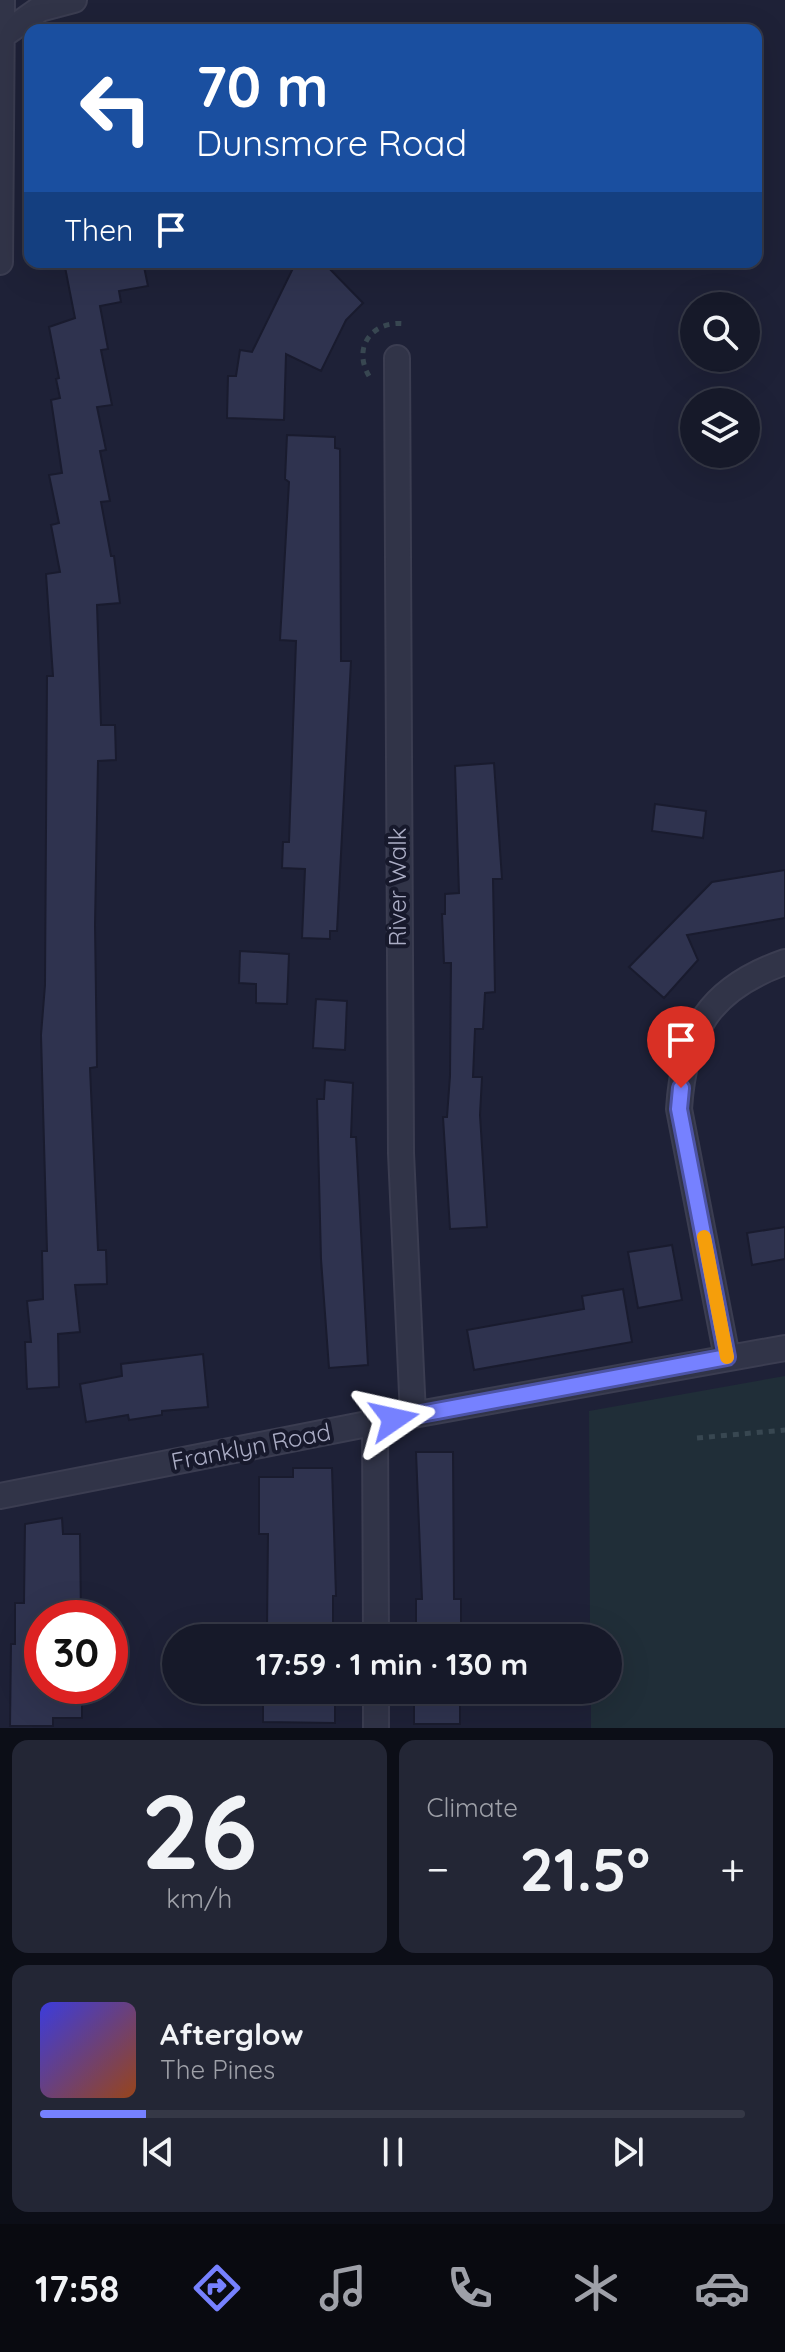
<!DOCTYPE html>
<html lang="en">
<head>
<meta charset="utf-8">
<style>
  body { margin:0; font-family:Quicksand,sans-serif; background:#232635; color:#f1f3f6; height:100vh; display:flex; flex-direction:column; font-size:30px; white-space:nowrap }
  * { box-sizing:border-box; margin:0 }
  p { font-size:26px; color:#9ea0a8 }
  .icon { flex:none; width:44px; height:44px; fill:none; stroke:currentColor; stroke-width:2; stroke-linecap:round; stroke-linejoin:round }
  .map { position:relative; height:1728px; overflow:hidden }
  .sheet { display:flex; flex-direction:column; gap:12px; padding:12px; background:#0c0e17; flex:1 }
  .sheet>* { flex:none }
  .guide { position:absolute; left:24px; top:24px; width:738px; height:244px; border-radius:16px; box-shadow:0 8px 32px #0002,0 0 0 2px #353846; background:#1a4fa0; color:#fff; overflow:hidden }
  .fabs { position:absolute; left:680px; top:292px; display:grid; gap:16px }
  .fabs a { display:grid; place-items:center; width:80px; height:80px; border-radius:50%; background:#161929; box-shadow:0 8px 32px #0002,0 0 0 2px #353846; font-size:40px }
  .speed { position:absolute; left:24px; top:1600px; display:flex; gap:16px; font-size:40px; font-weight:700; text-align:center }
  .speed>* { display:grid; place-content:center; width:104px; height:104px; border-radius:50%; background:#161929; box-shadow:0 8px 32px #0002,0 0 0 2px #353846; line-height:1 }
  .speed .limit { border:12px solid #d22; background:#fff; color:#111 }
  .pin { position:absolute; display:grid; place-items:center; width:68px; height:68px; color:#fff; margin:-82px -34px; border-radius:50% 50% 50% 0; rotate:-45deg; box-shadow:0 0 8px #0007 }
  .pin .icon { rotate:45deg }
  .me { position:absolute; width:88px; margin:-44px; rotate:79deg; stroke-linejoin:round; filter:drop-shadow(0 0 6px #0008) }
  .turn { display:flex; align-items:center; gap:28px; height:168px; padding:0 40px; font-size:36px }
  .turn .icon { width:104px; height:104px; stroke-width:2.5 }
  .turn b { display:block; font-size:56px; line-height:68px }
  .then { display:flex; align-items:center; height:76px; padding:0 40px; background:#0003; gap:16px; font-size:30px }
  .big { font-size:60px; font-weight:800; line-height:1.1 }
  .sheet .tile { flex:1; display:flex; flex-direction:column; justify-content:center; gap:12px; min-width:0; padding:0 28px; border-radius:16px; background:#232635 }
  .sheet .dial { align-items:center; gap:0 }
  .dial b { font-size:104px; line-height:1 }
  .song { display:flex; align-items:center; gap:24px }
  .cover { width:96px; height:96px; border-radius:12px; background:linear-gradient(135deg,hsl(240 70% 55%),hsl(20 70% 35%)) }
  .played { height:8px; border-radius:4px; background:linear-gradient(90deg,#7681ff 15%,#353846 15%) }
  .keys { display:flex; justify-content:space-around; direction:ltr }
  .heat { display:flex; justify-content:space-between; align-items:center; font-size:44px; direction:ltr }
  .sheet .tiles { flex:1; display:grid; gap:12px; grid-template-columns:1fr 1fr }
  .tile:last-child { grid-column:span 2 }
  .trip { position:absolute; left:162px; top:1624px; width:460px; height:80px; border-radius:40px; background:#161929; box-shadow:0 8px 32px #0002,0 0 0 2px #353846; font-weight:800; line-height:80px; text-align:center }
  .dock { display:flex; height:128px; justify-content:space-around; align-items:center; background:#090a10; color:#9ea0a8 }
  .dock .icon { width:56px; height:56px }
  .dock .selected { color:#7681ff }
  .dock b { font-size:36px; color:#f1f3f6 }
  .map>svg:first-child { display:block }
  .green { fill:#202e38 }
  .building { fill:#2f334f; stroke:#191b2e; stroke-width:2 }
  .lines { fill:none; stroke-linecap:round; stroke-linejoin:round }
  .minor-casing { stroke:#3b3d51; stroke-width:28 }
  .path { stroke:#384751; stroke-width:5; stroke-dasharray:6 6; stroke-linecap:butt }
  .minor { stroke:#313448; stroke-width:24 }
  .route-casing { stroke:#4d54a6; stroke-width:20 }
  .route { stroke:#7681ff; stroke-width:14 }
  .slow { stroke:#f59e0b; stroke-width:14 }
  .labels { text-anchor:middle; stroke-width:8; stroke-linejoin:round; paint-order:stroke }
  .street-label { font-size:24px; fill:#abadc5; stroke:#17192c }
</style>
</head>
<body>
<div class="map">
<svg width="785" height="1728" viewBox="0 0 785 1728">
  <rect width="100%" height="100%" fill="#1e2137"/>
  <path class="green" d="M 785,1376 L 785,1728 L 591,1728 L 591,1690 L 608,1690 L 608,1638 L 590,1638 L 589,1411 Z"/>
  <path class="building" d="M 64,262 L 143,262 L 148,286 L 119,291 L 121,302 L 100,306 L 108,349 L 101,350 L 112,405 L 97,407 L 106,450 L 100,451 L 110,501 L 101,502 L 111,556 L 114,556 L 120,603 L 97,605 L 101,725 L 115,725 L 116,760 L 98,761 L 95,925 L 97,1067 L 90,1068 L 98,1250 L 106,1250 L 107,1284 L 75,1285 L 80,1332 L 58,1334 L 59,1387 L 27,1389 L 25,1342 L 31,1342 L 27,1301 L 43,1299 L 42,1251 L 47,1251 L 41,1035 L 45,985 L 47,676 L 53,676 L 46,574 L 60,572 L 51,525 L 59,523 L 49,475 L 62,473 L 51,400 L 60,398 L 56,379 L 59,378 L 49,327 L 75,318 Z
    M 296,262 L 323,262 L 363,303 L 346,320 L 321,371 L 286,354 L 284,420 L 227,418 L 228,376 L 236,376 L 240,350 L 252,352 Z
    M 287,435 L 335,437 L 335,448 L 340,449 L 341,661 L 351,661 L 337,931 L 330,931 L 330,939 L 302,938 L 305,869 L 282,868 L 283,842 L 289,842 L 296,641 L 280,640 L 289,482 L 285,479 Z
    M 494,763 L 502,879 L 493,879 L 495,992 L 485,993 L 483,1029 L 475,1029 L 473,1077 L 482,1077 L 480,1115 L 487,1227 L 450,1229 L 443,1117 L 447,1117 L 450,1076 L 451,963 L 444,963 L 442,914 L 445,914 L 445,894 L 459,893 L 455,766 Z
    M 655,804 L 706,811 L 703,838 L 652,831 Z
    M 785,870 L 785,918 L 687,935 L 698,960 L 664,998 L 629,967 L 712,882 Z
    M 240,951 L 289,954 L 287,1004 L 256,1003 L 256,984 L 239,983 Z
    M 316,999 L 347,1001 L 345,1050 L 313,1048 Z
    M 325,1080 L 353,1083 L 351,1137 L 356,1137 L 368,1365 L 329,1368 L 321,1259 L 317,1099 L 324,1099 Z
    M 785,1227 L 785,1259 L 752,1265 L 747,1233 Z
    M 672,1245 L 682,1300 L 638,1308 L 628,1252 Z
    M 623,1289 L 632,1342 L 474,1370 L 467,1330 L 584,1309 L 582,1296 Z
    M 203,1354 L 208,1407 L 162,1411 L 162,1415 L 129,1420 L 128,1415 L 86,1422 L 80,1384 L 122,1376 L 121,1364 Z
    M 416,1452 L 453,1452 L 454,1599 L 461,1599 L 461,1638 L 416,1638 L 416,1599 L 422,1599 Z
    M 293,1468 L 332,1468 L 336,1596 L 333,1596 L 333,1637 L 284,1638 L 283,1630 L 267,1630 L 268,1534 L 259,1534 L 259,1477 L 293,1477 Z
    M 62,1518 L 63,1534 L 80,1534 L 81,1618 L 42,1618 L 42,1688 L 82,1691 L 82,1718 L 53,1718 L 53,1726 L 10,1726 L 11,1644 L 15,1644 L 15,1603 L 24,1603 L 25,1524 Z
    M 289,1690 L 335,1690 L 335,1723 L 263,1722 L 263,1693 L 289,1693 Z
    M 414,1690 L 460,1690 L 460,1724 L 414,1724 Z"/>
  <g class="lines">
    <defs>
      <path id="minor" d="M 3,35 L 40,9 L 74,0
        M 0,262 L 2,0
        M 397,358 L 401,1153 L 413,1415
        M 727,1357 L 679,1109 C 684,1031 710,988 785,962
        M 375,1423 L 376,1638
        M 0,1496 L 413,1415 L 785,1348
        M 376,1690 L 376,1728"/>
    </defs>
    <use href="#minor" class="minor-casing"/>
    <path class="path" d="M 369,376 C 351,345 375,319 407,324
      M 697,1438 L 785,1430"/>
    <use href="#minor" class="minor"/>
  </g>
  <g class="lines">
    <defs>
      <path id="route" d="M 394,1419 L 727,1357 L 679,1109 L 681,1088"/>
    </defs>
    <use href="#route" class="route-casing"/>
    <use href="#route" class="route"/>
    <path class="slow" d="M 704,1237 L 727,1357"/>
  </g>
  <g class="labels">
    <g class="street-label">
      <text transform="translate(398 887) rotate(-90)" y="8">River Walk</text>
      <text transform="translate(251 1447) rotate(-11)" y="8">Franklyn Road</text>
    </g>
  </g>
</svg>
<div class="fabs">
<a><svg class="icon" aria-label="search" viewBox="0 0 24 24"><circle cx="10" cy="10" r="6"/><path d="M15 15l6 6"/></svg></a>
<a><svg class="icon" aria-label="layers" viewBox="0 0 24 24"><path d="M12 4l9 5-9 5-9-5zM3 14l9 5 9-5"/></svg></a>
</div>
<div class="speed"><div class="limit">30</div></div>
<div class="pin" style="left:681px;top:1088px;background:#d93025"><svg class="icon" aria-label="arrive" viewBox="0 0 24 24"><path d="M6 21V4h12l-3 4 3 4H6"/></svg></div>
<svg class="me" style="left:394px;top:1419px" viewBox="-20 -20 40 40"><path d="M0-17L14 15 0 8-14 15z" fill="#7681ff" stroke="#fff" stroke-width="4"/></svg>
<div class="trip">17:59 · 1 min · 130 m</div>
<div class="guide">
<div class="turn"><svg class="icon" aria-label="left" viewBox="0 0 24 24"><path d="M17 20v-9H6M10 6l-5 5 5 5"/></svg><div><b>70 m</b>Dunsmore Road</div></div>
<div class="then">Then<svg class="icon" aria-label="arrive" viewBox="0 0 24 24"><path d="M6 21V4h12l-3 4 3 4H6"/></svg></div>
</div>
</div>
<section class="sheet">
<div class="tiles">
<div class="tile dial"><b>26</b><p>km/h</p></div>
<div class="tile"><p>Climate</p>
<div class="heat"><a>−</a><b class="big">21.5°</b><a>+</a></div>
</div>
<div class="tile">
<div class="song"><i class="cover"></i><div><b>Afterglow</b><p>The Pines</p></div></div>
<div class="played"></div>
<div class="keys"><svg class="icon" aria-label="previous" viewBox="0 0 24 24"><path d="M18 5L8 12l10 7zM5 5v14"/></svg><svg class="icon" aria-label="pause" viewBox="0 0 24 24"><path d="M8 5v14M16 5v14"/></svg><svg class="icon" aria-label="next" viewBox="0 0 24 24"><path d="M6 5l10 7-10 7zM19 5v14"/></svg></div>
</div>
</div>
</section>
<nav class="dock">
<b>17:58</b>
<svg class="icon selected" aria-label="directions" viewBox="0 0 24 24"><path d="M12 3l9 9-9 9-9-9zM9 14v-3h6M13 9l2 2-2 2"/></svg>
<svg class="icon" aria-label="music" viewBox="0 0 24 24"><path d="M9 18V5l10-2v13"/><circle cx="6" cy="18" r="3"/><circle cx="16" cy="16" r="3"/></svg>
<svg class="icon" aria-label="phone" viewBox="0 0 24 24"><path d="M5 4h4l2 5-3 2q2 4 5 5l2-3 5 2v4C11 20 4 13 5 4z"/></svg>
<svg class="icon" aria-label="climate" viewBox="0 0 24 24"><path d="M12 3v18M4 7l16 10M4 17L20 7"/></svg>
<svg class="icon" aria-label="car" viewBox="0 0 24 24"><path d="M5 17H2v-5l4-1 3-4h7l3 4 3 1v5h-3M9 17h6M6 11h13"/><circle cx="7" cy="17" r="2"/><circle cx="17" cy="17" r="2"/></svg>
</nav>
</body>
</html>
